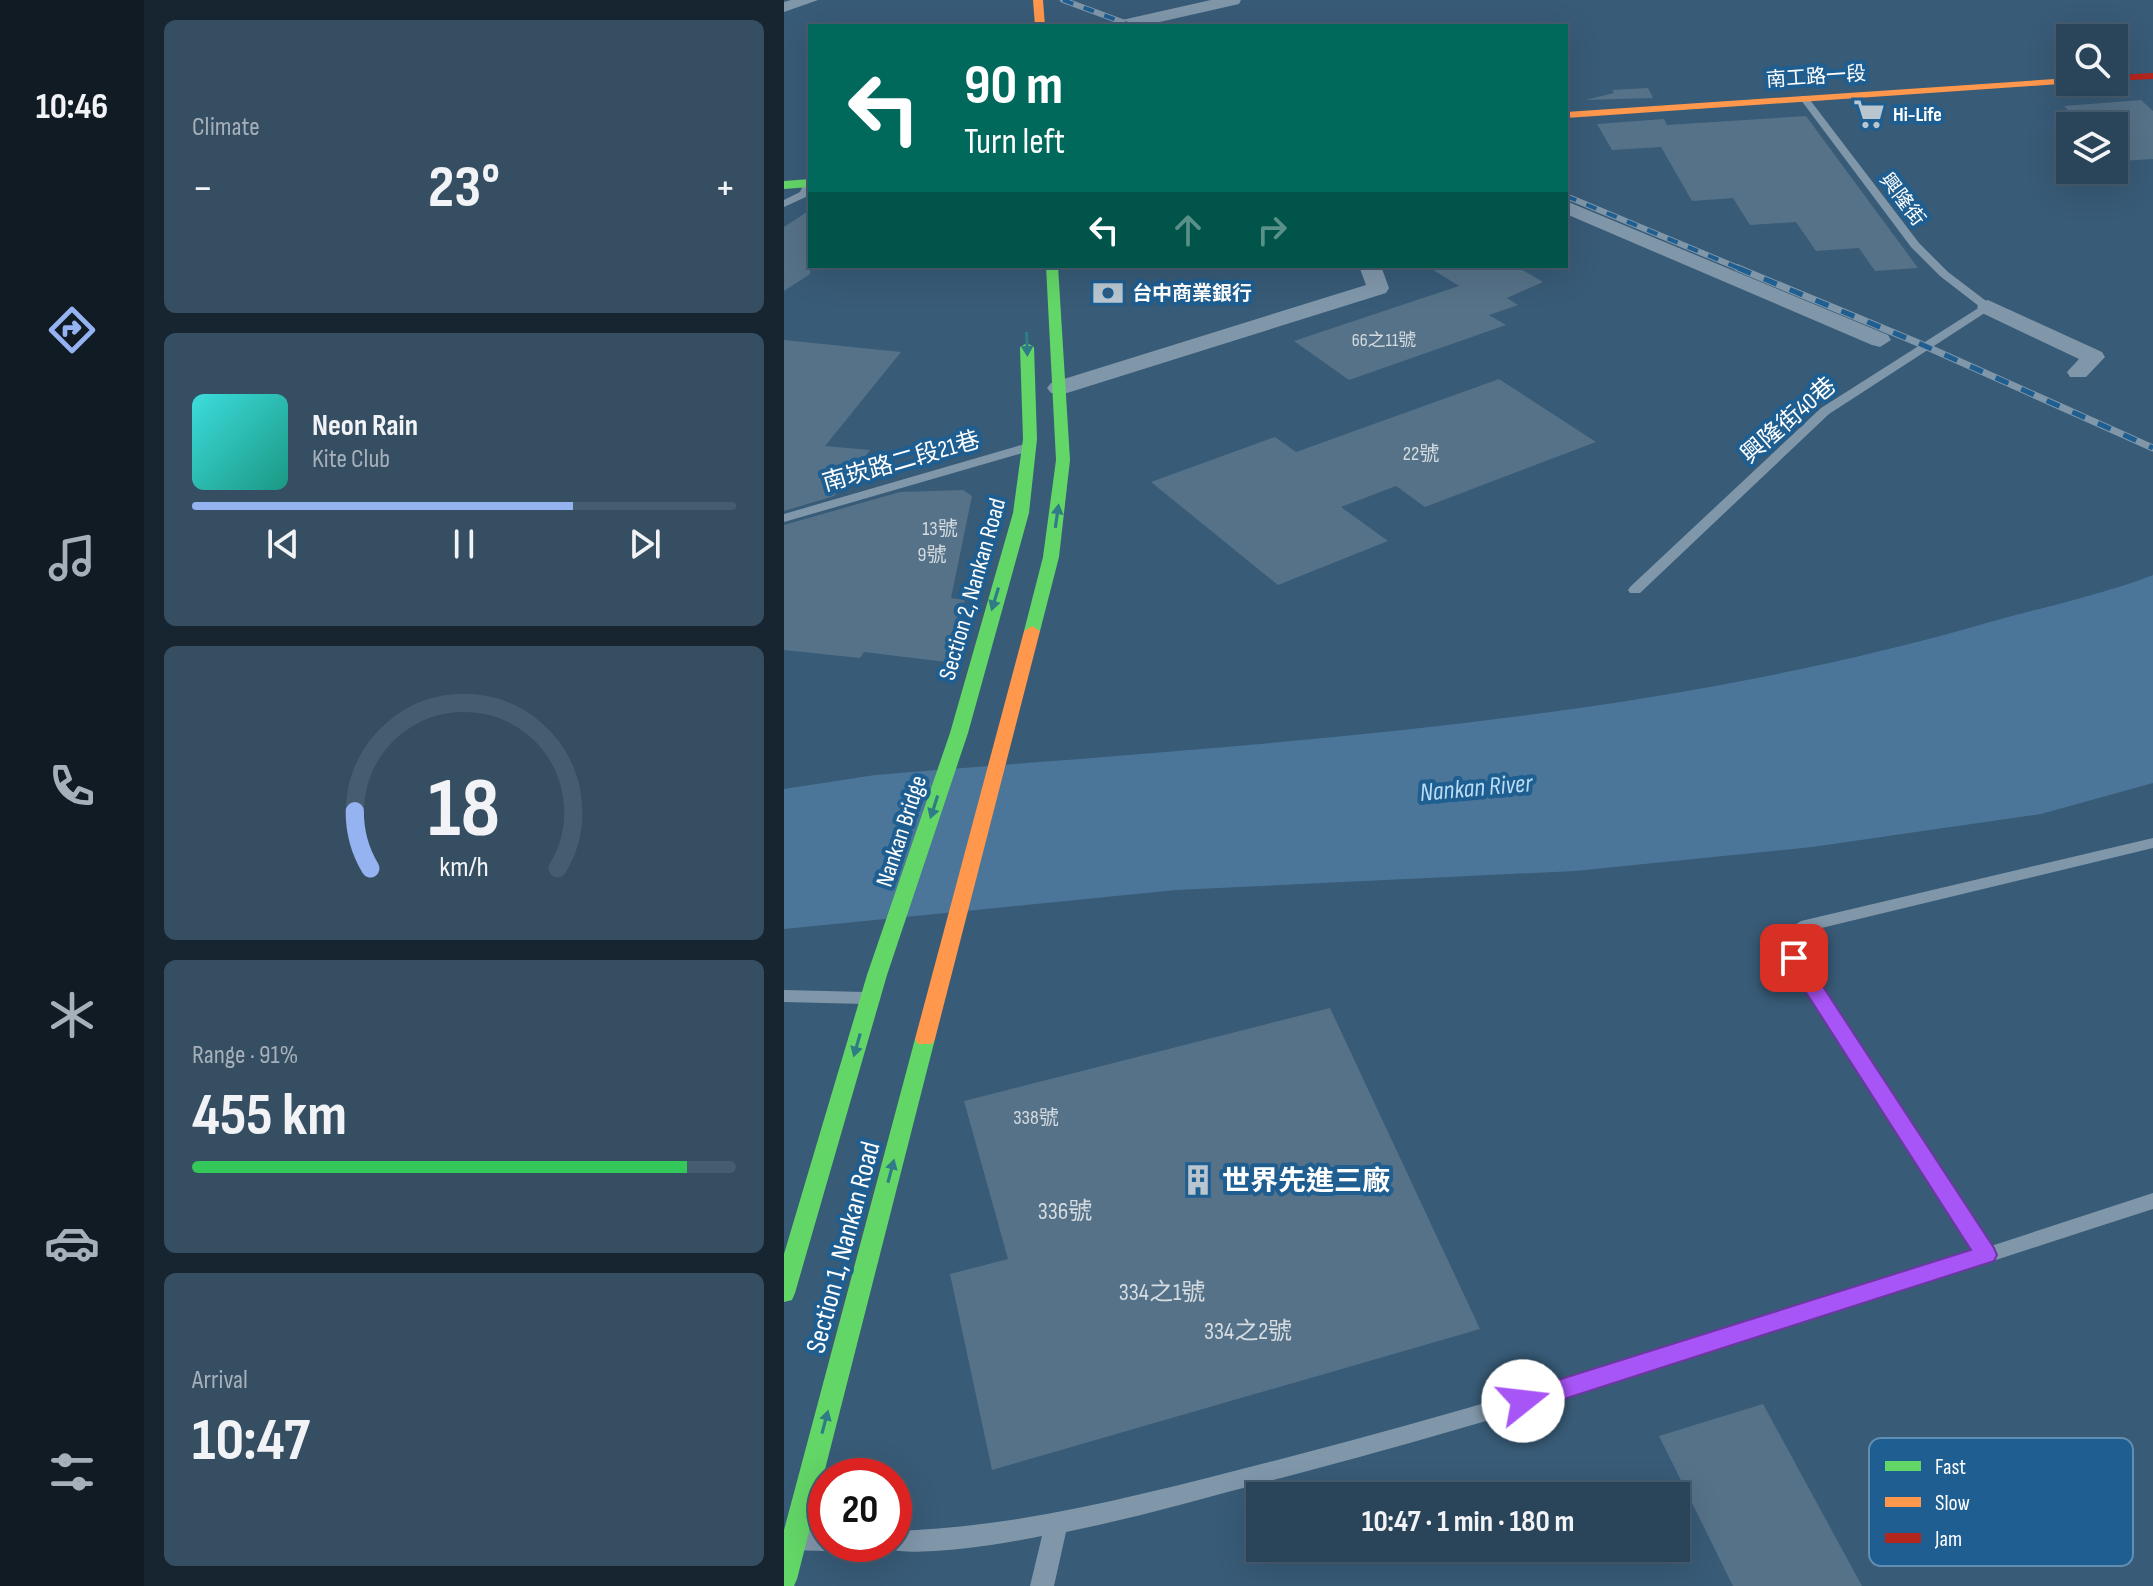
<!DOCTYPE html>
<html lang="en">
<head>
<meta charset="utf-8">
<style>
  body { margin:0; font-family:"Sofia Sans Condensed","Noto Sans TC",sans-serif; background:#364e62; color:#f1f3f6; height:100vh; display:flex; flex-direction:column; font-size:30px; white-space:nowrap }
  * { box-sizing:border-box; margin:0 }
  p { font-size:26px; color:#a5b0ba }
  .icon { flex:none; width:44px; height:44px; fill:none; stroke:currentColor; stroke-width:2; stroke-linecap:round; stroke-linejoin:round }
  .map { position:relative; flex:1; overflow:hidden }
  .side { display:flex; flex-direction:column; gap:20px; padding:20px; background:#172531; width:640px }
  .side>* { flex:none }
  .banner { position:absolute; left:24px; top:24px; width:760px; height:244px; border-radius:0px; box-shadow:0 8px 32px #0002,0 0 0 2px #465c6f; background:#00695c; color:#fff; overflow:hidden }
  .fabs { position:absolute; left:1272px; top:24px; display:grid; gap:16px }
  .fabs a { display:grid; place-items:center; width:72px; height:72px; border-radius:0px; background:#2a4459; box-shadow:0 8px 32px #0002,0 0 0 2px #465c6f; font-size:40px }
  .speed { position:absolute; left:24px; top:1458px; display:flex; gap:16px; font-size:40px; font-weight:700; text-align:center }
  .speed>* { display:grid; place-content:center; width:104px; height:104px; border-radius:50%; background:#2a4459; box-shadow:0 8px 32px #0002,0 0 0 2px #465c6f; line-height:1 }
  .speed .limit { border:12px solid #d22; background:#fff; color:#111 }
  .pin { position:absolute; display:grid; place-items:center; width:68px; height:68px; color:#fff; margin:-34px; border-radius:16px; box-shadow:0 4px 12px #0006 }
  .me { position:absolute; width:88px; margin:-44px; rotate:74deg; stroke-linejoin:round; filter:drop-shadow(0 0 6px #0008) }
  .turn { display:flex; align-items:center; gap:28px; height:168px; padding:0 24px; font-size:36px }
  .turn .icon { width:104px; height:104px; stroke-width:2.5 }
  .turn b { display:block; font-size:56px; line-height:68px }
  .lanes { display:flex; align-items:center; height:76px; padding:0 24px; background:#0003; justify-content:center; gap:40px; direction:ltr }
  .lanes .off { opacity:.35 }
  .big { font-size:60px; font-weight:700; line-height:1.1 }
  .side .card { flex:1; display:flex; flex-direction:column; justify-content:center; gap:12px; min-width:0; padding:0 28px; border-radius:12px; background:#364e62 }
  .side .dial { align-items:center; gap:0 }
  .dial svg { height:208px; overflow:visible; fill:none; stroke:#465c6f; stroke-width:7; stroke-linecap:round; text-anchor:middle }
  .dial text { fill:#f1f3f6; stroke:none }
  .song { display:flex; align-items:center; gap:24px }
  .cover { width:96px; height:96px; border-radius:12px; background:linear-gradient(135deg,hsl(180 70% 55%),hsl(170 70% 35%)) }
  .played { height:8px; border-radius:4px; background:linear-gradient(90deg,#95b2f1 70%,#465c6f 70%) }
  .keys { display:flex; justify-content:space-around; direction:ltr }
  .heat { display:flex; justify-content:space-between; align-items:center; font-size:44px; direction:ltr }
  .charge { height:12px; border-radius:6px; background:linear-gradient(90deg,#34c759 91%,#465c6f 0) }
  .trip { position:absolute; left:462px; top:1482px; width:444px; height:80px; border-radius:0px; background:#2a4459; box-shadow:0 8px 32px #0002,0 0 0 2px #465c6f; font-weight:700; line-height:80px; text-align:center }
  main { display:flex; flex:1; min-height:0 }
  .tabs { display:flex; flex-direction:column; width:144px; justify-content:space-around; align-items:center; background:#111b24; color:#a5b0ba }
  .tabs .icon { width:56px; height:56px }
  .tabs .current { color:#95b2f1 }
  .tabs b { font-size:36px; color:#f1f3f6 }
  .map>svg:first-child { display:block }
  .water { fill:#4b7699 }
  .building { fill:#567288 }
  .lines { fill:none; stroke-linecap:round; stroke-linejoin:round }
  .lane { fill:#8097aa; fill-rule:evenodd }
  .street { fill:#8097aa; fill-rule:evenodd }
  .fast { fill:#63d668; fill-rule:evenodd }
  .slow { fill:#ff974d; fill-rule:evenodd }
  .jam { fill:#b3261e; fill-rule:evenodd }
  .rail-far1-casing { stroke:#8097a9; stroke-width:6 }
  .rail-casing { stroke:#8097a9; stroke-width:7 }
  .rail-far1 { stroke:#1e5e91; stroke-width:4; stroke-dasharray:11; stroke-linecap:butt }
  .rail { stroke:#1e5e91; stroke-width:5; stroke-dasharray:14; stroke-linecap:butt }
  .oneway { fill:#2f7c87 }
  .route { fill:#a855f7; stroke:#6d37a1; stroke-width:2 }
  .labels { text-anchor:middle; stroke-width:8; stroke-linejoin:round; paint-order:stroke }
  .far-number-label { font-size:18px; fill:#d5dce1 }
  .far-street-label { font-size:20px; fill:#fff; stroke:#1e5e91 }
  .far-poi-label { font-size:20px; font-weight:bold; fill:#fff; stroke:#1e5e91; text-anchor:start }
  .number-label { font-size:20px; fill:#d5dce1 }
  .street-label { font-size:24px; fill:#fff; stroke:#1e5e91 }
  .near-number-label { font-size:24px; fill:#d5dce1 }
  .water-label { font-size:26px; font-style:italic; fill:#badcf4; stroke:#1e5e91 }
  .near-poi-label { font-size:28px; font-weight:bold; fill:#fff; stroke:#1e5e91; text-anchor:start }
  .near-street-label { font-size:28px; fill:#fff; stroke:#1e5e91 }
  .key { fill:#1e5e91; stroke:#628eb2; stroke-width:2 }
  .key-label { font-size:22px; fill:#fff }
</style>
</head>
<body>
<main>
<nav class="tabs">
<b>10:46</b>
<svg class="icon current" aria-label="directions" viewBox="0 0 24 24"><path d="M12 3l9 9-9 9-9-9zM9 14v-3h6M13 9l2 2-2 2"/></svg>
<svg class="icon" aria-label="music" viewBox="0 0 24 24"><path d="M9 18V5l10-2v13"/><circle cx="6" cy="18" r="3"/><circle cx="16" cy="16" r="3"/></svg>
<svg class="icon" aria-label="phone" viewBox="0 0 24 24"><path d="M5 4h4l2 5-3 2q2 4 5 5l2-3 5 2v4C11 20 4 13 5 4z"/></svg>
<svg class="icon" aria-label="climate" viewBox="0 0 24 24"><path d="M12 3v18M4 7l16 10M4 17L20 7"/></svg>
<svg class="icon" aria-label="car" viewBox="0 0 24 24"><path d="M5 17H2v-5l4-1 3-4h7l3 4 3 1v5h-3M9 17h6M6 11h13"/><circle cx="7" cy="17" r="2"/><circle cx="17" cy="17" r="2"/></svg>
<svg class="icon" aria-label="filters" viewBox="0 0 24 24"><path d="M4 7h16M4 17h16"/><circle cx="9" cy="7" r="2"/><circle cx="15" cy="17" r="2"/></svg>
</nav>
<section class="side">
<div class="card"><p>Climate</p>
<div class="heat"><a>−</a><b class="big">23°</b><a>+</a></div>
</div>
<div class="card">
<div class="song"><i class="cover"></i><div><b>Neon Rain</b><p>Kite Club</p></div></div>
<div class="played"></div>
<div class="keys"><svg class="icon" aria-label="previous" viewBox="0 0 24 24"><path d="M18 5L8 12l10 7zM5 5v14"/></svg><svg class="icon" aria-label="pause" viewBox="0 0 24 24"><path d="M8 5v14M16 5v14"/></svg><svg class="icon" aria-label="next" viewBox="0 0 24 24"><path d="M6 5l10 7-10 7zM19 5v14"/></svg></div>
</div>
<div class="card dial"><svg viewBox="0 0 100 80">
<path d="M14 69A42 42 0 1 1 86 69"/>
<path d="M14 69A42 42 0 0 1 8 47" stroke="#95b2f1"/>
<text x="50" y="56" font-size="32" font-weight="700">18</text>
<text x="50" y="72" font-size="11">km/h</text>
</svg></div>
<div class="card"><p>Range · 91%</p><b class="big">455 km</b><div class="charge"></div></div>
<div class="card"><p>Arrival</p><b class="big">10:47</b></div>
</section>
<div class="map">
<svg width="1369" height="1586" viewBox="0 0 1369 1586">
  <rect width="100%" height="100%" fill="#385b77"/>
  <path class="water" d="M 1369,575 L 1369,783 L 1257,814 L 1028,847 L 791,871 L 392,890 L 0,929 L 0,789 L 91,775 C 465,744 844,727 1206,622 C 1260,607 1317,595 1369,575 Z"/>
  <path class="building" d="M 864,88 L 869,98 L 801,100 L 830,93 L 828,90 Z
    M 1357,100 L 1369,111 L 1369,159 L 1337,161 L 1330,154 L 1330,126 L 1300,126 L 1280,106 Z
    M 1022,116 L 1134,268 L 1091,271 L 1075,248 L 1032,251 L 1012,222 L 966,225 L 949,198 L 908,201 L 877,147 L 828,150 L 813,124 L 880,119 L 883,125 Z
    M 26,210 L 26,274 L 0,291 L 0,227 Z
    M 643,266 L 732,266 L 759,282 L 723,298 L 734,305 L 705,315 L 722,325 L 565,380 L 510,341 L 675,286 Z
    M 0,340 L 117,352 L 41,446 L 86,450 L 50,496 L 0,511 Z
    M 715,379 L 812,442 L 641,507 L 612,486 L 557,507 L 604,541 L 494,585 L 367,482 L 491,437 L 512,452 Z
    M 179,490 L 188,496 L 167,598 L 181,600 L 162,662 L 80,652 L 76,658 L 0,650 L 0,525 L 116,492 Z
    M 546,1008 L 696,1329 L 208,1470 L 166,1274 L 224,1259 L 180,1101 Z
    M 979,1404 L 1078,1586 L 949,1586 L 875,1436 Z"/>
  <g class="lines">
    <path class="lane" d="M 1017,96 L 1023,96 L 1135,243 L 1164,272 L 1210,307 L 1045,414 L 856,593 L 846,593 L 844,590 L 846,587 L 1037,408 L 1196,307 L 1156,276 L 1127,247 L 1017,100 Z
      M 26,180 L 24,196 L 0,207 L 0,200 L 16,192 L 21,181 Z
      M 244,443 L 250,447 L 249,450 L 0,522 L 0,514 Z
      M 1369,838 L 1369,848 L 1025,931 L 1019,958 L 1207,1246 L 1369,1193 L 1369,1209 C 1086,1300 804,1397 516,1473 C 438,1493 361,1516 282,1532 L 270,1586 L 246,1586 L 258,1536 C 225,1543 131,1559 102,1548 L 100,1544 L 110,1544 L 110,1531 C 244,1527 371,1491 501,1458 C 733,1398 961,1325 1189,1251 L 1001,958 L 1008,927 L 1017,921 Z
      M 0,990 L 81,992 L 87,994 L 90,998 L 87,1002 L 81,1004 L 0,1002 Z
      M 0,1530 L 42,1531 L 42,1544 L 52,1544 L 50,1548 L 42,1551 L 0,1550 Z"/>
    <path class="street" d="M 7,0 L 34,0 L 0,12 L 0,2 Z
      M 427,0 L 457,0 L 455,4 L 358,26 L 326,26 L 329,22 Z
      M 782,201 L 1104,335 L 1107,340 L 1096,347 L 1088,345 L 782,214 Z
      M 575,266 L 597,266 L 605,288 L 602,293 L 283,393 L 267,393 L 263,388 L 267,383 L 582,285 Z
      M 1204,300 L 1318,352 L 1321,357 L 1302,377 L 1286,377 L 1283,372 L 1295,359 L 1196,312 L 1193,307 L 1196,302 Z"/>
    <path class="fast" d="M 26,179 L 26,187 L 0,189 L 0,181 Z
      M 262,266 L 274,266 L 286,460 L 275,557 L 256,631 L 248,636 L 240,631 L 259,557 L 272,460 Z
      M 243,343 L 250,347 L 253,439 L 245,513 L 184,733 L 103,975 L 11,1293 L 8,1300 L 0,1302 L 0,1254 L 83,975 L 166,733 L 229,513 L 239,439 L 236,347 Z
      M 141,1032 L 148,1034 L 151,1039 L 13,1579 L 10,1586 L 0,1586 L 0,1530 L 131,1039 L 134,1034 Z"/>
    <path class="slow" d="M 249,0 L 259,0 L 261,26 L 251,26 Z
      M 1286,78 L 1286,82 L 1290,83 L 782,118 L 782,112 Z
      M 248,626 L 256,631 L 151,1039 L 148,1044 L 134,1044 L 131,1039 L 240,631 Z"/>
    <path class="jam" d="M 1369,73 L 1369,79 L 1330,81 L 1330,75 Z"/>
    <defs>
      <path id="rail-far1" d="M 279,0 L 349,26
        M 782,196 L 959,270"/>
      <path id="rail" d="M 954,268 L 1132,342 L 1369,448"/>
    </defs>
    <use href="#rail-far1" class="rail-far1-casing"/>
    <use href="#rail" class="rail-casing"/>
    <use href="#rail-far1" class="rail-far1"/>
    <use href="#rail" class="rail"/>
  </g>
  <defs><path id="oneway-solid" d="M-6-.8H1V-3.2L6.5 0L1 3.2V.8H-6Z" transform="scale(2)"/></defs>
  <g class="oneway">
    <use href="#oneway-solid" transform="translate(243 344) rotate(88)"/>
    <use href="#oneway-solid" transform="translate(273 516) rotate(-82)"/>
    <use href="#oneway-solid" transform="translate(211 599) rotate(107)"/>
    <use href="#oneway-solid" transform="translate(150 807) rotate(108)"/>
    <use href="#oneway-solid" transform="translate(73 1045) rotate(106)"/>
    <use href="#oneway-solid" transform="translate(107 1171) rotate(-75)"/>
    <use href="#oneway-solid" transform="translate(41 1422) rotate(-75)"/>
  </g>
  <path class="route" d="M 1010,951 L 1017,953 L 1210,1248 L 1213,1255 L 1210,1261 L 739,1412 L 730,1409 L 726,1401 L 730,1394 L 739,1391 L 1187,1250 L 1000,958 Z"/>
  <defs>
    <symbol id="supermarket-bare" viewBox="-9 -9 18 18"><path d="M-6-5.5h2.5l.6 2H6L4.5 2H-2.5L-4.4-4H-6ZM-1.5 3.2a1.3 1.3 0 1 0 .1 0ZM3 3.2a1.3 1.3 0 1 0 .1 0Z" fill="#b9c6cf" stroke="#1e5e91" stroke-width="2.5" paint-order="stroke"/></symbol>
    <symbol id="bank-bare" viewBox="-9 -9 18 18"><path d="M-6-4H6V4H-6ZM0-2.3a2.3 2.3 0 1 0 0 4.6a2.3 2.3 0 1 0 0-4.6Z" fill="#b9c6cf" stroke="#1e5e91" stroke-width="2.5" paint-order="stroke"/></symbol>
    <symbol id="building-bare" viewBox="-9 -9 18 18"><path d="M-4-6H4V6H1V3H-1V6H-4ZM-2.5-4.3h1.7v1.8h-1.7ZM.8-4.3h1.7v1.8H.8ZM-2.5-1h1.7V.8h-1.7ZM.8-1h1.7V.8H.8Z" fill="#b9c6cf" stroke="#1e5e91" stroke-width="2.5" paint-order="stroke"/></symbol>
  </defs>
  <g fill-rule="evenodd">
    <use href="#supermarket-bare" x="1063" y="92" width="44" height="44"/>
    <use href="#bank-bare" x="302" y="271" width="44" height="44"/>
    <use href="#building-bare" x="392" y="1158" width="44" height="44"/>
  </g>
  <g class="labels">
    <g class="far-number-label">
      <text x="600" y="346">66之11號</text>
    </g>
    <g class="far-street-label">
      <text transform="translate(1032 76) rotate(-4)" y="7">南工路一段</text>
      <text transform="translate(1119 199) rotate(53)" y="7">興隆街</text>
    </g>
    <g class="far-poi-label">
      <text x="1109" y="121">Hi-Life</text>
      <text x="348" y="300">台中商業銀行</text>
    </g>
    <g class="number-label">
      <text x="637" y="460">22號</text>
      <text x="156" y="535">13號</text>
      <text x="148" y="561">9號</text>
      <text x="252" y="1124">338號</text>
    </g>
    <g class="street-label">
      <text transform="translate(1004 420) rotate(-41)" y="8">興隆街40巷</text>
      <text transform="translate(117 461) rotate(-16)" y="8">南崁路二段21巷</text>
      <text transform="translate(188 589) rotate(-74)" y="8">Section 2, Nankan Road</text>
      <text transform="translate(117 831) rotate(-72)" y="8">Nankan Bridge</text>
    </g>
    <g class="near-number-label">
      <text x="281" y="1219">336號</text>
      <text x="378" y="1300">334之1號</text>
      <text x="464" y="1339">334之2號</text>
    </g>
    <g class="water-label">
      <text transform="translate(692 787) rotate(-5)" y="9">Nankan River</text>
    </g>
    <g class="near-poi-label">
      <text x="438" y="1190">世界先進三廠</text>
    </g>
    <g class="near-street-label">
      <text transform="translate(58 1247) rotate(-75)" y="10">Section 1, Nankan Road</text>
    </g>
  </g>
  <rect x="1085" y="1438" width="264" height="128" rx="12" class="key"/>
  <rect x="1101" y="1461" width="36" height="10" fill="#63d668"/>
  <rect x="1101" y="1497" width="36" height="10" fill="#ff974d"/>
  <rect x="1101" y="1533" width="36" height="10" fill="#b3261e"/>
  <g class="key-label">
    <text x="1151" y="1474">Fast</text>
    <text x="1151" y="1510">Slow</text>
    <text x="1151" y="1546">Jam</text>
  </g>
</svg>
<div class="fabs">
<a><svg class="icon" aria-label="search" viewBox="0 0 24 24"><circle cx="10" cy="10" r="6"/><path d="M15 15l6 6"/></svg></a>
<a><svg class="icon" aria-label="layers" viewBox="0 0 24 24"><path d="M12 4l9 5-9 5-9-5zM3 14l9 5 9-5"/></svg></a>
</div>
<div class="speed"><div class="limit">20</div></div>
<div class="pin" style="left:1010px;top:958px;background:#d93025"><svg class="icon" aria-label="arrive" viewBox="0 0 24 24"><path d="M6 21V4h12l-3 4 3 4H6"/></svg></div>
<svg class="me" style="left:739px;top:1401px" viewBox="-20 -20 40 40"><circle r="19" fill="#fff"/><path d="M0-13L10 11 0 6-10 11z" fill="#a855f7"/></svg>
<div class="trip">10:47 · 1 min · 180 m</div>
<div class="banner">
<div class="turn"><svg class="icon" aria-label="left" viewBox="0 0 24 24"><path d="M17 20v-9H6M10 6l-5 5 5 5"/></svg><div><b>90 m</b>Turn left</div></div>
<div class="lanes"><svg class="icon" aria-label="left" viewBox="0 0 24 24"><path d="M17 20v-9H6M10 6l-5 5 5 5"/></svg><svg class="icon off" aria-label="ahead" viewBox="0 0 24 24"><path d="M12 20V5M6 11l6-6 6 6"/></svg><svg class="icon off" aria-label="right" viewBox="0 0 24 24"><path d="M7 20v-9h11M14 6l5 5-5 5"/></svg></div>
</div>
</div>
</main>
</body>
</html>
